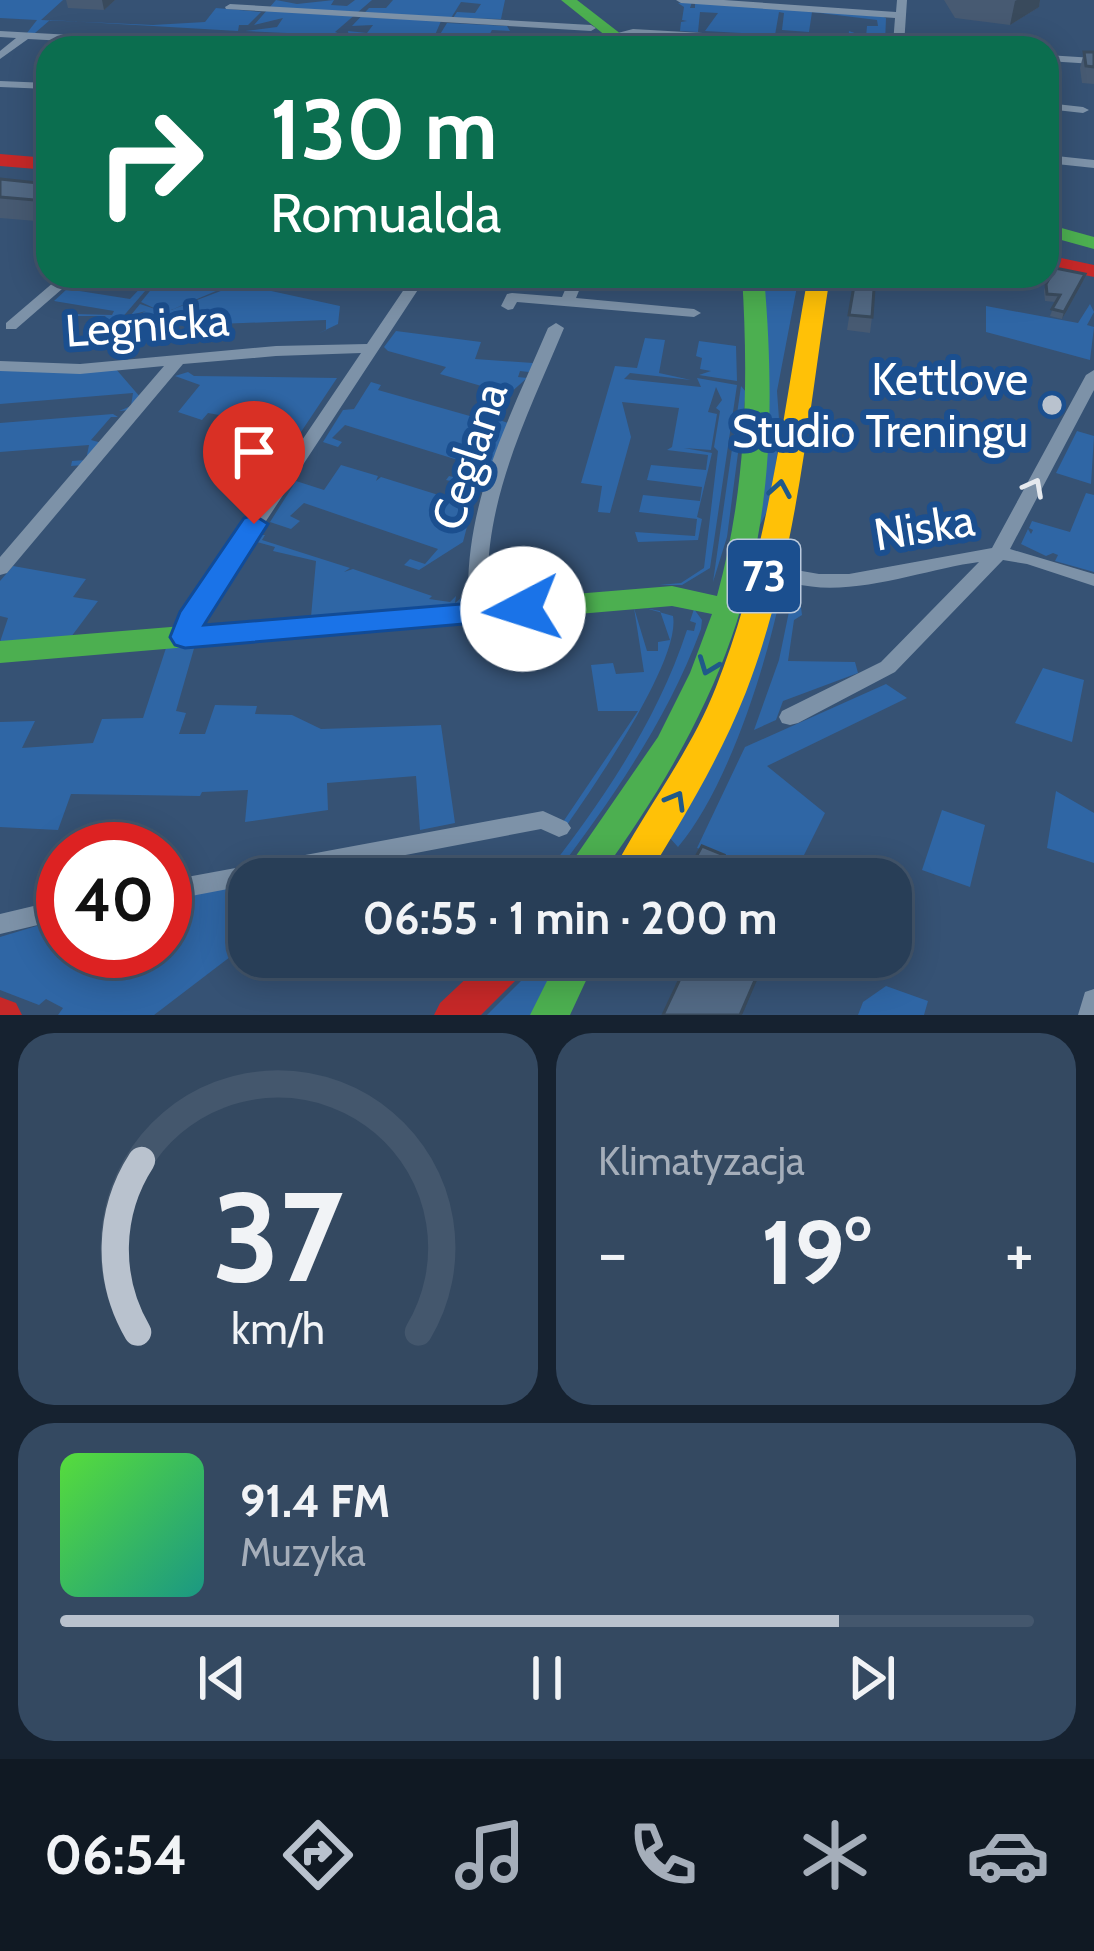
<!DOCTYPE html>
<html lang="pl">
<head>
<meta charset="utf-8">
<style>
  body { margin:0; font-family:Cabin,sans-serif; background:#344961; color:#f1f3f6; height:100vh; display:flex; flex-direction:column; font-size:45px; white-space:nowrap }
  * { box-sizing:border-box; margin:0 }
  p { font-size:39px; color:#a5aeba }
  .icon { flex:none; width:66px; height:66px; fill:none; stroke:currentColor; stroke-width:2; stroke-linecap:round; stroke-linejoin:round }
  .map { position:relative; height:1015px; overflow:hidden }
  .sheet { display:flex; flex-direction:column; gap:18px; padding:18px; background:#162230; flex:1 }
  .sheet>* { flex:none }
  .guide { position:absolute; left:36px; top:36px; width:1023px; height:252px; border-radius:36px; box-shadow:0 6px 30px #0003,0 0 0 3px #44576d; background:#0b6e4f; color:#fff; overflow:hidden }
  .speed { position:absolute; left:36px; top:822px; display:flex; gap:24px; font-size:60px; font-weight:700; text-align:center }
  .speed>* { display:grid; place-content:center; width:156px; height:156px; border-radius:50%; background:#283e57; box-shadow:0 6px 30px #0003,0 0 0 3px #44576d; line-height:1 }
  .speed .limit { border:18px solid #d22; background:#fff; color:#111 }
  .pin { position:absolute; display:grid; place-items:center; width:102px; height:102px; color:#fff; margin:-123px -51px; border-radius:50% 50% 50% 0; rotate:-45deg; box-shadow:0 0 12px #0007 }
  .pin .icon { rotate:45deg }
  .me { position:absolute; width:132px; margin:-66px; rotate:265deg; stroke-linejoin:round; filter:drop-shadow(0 0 9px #0008) }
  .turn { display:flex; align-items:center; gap:42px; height:252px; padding:0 36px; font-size:54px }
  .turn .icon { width:156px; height:156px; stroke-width:2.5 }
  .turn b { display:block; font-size:84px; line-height:102px }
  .big { font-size:90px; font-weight:700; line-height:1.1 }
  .sheet .card { flex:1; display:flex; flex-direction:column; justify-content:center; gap:18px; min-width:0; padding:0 42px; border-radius:36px; background:#344961 }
  .sheet .dial { align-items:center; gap:0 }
  .dial svg { height:312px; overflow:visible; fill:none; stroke:#44576d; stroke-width:7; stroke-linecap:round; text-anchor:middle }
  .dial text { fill:#f1f3f6; stroke:none }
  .song { display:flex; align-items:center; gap:36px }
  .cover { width:144px; height:144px; border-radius:18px; background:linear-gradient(135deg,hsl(110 70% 55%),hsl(170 70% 35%)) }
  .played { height:12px; border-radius:6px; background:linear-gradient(90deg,#b9c2ce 80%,#44576d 80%) }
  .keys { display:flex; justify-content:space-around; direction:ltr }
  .heat { display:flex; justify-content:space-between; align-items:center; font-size:66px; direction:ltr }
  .sheet .tiles { flex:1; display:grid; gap:18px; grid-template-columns:1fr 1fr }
  .card:last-child { grid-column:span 2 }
  .trip { position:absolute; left:228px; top:858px; width:684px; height:120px; border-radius:36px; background:#283e57; box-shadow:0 6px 30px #0003,0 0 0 3px #44576d; font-weight:700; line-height:120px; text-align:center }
  .tabs { display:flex; height:192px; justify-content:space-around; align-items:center; background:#101923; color:#a5aeba }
  .tabs .icon { width:84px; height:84px }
  .tabs .active { color:#b9c2ce }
  .tabs b { font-size:54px; color:#f1f3f6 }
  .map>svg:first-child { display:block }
  .green { fill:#2f66a5 }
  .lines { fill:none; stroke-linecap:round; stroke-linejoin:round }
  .street { fill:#7d92a8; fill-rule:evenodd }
  .fast { fill:#4caf50; fill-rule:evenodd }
  .slow { fill:#ffc107; fill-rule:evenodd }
  .jam { fill:#c62828; fill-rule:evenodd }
  .wall { fill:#475a72 }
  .shaded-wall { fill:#394a5c }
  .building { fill:#526984; stroke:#394a5c; stroke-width:3 }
  .oneway { stroke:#e5e9ee }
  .oneway2 { stroke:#205989 }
  .route { fill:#1a73e8; stroke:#114b97; stroke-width:3 }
  .poi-dot { fill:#b9c2ce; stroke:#1b4f8f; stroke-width:4.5 }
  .labels { text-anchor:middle; stroke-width:12; stroke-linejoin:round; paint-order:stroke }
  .shield { fill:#1b4f8f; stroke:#bbcadd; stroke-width:3 }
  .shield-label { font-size:42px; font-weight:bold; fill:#fff }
  .street-label { font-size:45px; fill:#fff; stroke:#1b4f8f }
  .poi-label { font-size:45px; fill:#fff; stroke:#1b4f8f; text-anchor:end }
</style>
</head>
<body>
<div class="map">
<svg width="1094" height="1015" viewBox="0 0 1094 1015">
  <rect width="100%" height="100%" fill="#365274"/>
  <path class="green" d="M 0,0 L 63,0 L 41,20 L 153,25 L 205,22 L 216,8 L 261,12 L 248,25 L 239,25 L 238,31 L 50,20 L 35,33 L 27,33 L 37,20 L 0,18 Z
    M 276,0 L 297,4 L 334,0 L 331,5 L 347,6 L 355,0 L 372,0 L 335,32 L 349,37 L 348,31 L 367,33 L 373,25 L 352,26 L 369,8 L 386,8 L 393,0 L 505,0 L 501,19 L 453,18 L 457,12 L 475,13 L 481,4 L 461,2 L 451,18 L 441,21 L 435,35 L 425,40 L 436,41 L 447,23 L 507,26 L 510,31 L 492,30 L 487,39 L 505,41 L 510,37 L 507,43 L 245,31 L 277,27 L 283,18 L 254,25 Z
    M 692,2 L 690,8 L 695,8 L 695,2 L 876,14 L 886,18 L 885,43 L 848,41 L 849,31 L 866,37 L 867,26 L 878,26 L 877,20 L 812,12 L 809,32 L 782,30 L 784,13 L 779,12 L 775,35 L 705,31 L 718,13 L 700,12 L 698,32 L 680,31 L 681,22 L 687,21 L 682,20 L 684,7 L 678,3 Z
    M 152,276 L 158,276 L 114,327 L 146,311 L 131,315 L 140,304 L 158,310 L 141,302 L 162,276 L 199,276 L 235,283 L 171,310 L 239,284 L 340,306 L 338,324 L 317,334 L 326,330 L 326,320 L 137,327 L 134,338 L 148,337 L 148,342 L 117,347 L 112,324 L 98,323 L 106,316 L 75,316 L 71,322 L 65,322 L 74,314 L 112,315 L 114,311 L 54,301 L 67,289 L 130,299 Z
    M 760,276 L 799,276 L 777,391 L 780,433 L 770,506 L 753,538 Z
    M 1090,304 L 1094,312 L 1087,325 L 1094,327 L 1090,360 L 986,332 L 986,306 L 1078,323 Z
    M 396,331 L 481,342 L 475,359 L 533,363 L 529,372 L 520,371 L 518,377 L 527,378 L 509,394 L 440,374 L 446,367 L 388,351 L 384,347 Z
    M 645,338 L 665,340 L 659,373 L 691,380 L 630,373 L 624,379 L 701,387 L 697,378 L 737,385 L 710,568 L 682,585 L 659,585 L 681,583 L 704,568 L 718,451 L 714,447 L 720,411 L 716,408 L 722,400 L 716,387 L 708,412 L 717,414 L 711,450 L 684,448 L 712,453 L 697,517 L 702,519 L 698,540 L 638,542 L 635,532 L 695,536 L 697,519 L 639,512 L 643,495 L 700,501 L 702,487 L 647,480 L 651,465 L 706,470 L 708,455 L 667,450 L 672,447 L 679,408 L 622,402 L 631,437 L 610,513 L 598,512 L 602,486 L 581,483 L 615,366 L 637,368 Z
    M 699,341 L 736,346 L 737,381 L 699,375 L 711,371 L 700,369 L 702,358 L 696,356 Z
    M 0,368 L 115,368 L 141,398 L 130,410 L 119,411 L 131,406 L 133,393 L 0,404 Z
    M 188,372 L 194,376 L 337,378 L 297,438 L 281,436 L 273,447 L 248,443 L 262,421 L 234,418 L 229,424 L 220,423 L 225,416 L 208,413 L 202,420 L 178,412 L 200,385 L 175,376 Z
    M 371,382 L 381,385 L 378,390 L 484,420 L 488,416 L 508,423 L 482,488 L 446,480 L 449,476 L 462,479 L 474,465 L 345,425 L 332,438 L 342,442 L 338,447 L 323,442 L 343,410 L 354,409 Z
    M 741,386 L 746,392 L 727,537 L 713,582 Z
    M 113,414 L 118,417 L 111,417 L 91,440 L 102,443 L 83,465 L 71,466 L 72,461 L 86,460 L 89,445 L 0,452 L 0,423 Z
    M 1077,431 L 1094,436 L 1091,484 L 1056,473 Z
    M 341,465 L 378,476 L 376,481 L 381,477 L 464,503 L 456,517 L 469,519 L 463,542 L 419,570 L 404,565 L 410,559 L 425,564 L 438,549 L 304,503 L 290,516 L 300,521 L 291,529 L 270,522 L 296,481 L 324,490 Z
    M 1086,493 L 1094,495 L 1094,572 L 1055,561 L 1058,555 L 1053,553 L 1046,556 L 1021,544 L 1028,529 L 1031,534 L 1033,530 L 1029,528 L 1032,521 L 1070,532 Z
    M 261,535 L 265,535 L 262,540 L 350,568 L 344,572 L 353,569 L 432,596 L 429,599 L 450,602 L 456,596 L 455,603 L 461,598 L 464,602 L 463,604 L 311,617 L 316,561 L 273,551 L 275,547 L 257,542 Z
    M 13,566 L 86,579 L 73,597 L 98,601 L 71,637 L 0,642 L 8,618 L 0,616 L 0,581 Z
    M 799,592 L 802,615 L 794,620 L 788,661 L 855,662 L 858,673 L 783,701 L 776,720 L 754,730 L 779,660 L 792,597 Z
    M 776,594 L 780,598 C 764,672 727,789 678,847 L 669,837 Z
    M 634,608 L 647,651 L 658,651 L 658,642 L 670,640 L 660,611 L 645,608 L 673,616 C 681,660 594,786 567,825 L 561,825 L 638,711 L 598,711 L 591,665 L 613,663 L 616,674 L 644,672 Z
    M 694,609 L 702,620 L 701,629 C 666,723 611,800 552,879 L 542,879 C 601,803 657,722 687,630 L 694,631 L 696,623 L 690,621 Z
    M 195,645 L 176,711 L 186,713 L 179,734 L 205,734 L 215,705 L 257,706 L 255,714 L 292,715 L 321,729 L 441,725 L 455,823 L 420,830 L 416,776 L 327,783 L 328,810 L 245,822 L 248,790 L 202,792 L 200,796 L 71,794 L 58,830 L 0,827 L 0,722 L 35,721 L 22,748 L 93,743 L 102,719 L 143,718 L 166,648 Z
    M 1043,668 L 1084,680 L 1072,742 L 1015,723 Z
    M 886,684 L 907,698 L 767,766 L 825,813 L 792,879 L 697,848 L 745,747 Z
    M 1056,791 L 1094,813 L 1094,863 L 1047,848 Z
    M 942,810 L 985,825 L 970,887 L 922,870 Z
    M 249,883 L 247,944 L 154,1015 L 58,1015 L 63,1008 L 46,999 L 39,1005 L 0,990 L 0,937 L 63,918 L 63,951 L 165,951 L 165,899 Z
    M 545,957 L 567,957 L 533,1015 L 487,1015 Z
    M 886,986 L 928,1001 L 924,1015 L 858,1015 L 863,1002 Z"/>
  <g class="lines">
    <path class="street" d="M 676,0 L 724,0 L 896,12 L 897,0 L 907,0 L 904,45 L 912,48 L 852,48 L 633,35 L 615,38 L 610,35 L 633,29 L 893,44 L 895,18 L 681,3 Z
      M 230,4 L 591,25 L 596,28 L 591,31 L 226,9 L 225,7 Z
      M 0,31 L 251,45 L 256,48 L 194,48 L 28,39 L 0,59 L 0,51 L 16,38 L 0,37 Z
      M 1047,55 L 1094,58 L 1094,64 L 1047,61 Z
      M 0,81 L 48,83 L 48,89 L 0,87 Z
      M 1047,103 L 1083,107 L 1089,110 L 1083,113 L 1047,109 Z
      M 1047,155 L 1094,160 L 1094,168 L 1047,163 Z
      M 61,276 L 77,276 L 16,329 L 6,329 L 6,323 Z
      M 413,276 L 427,276 L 201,620 L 193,642 L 179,642 L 176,637 L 181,619 L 361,353 L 276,356 L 183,364 L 7,573 L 0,575 L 0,557 L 164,366 L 80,374 L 0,371 L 0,361 L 80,364 L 276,346 L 367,344 Z
      M 571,276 L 585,276 L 576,298 L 694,309 L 701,313 L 694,317 L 517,302 L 513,309 L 508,310 L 501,306 L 507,294 L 512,293 L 562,297 Z
      M 556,323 L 564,328 C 525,422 479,508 489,613 L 486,618 L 472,618 L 469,613 C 461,508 508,422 548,328 Z
      M 1094,370 L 1094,390 L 1010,549 L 1094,574 L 1094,586 L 1027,564 L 1003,560 L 895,672 L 798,723 L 790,725 L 782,723 L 779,717 L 782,711 L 881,662 L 979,562 C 914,570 813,615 757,563 L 759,559 L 766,557 L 796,570 L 819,574 L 849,574 L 992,548 L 1086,375 Z
      M 543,811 L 567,822 L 571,828 L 567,834 L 559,837 L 541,829 L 280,879 L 249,879 L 249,885 L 165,901 L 165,881 Z
      M 63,899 L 63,919 L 0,934 L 0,914 Z
      M 1094,989 L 1094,1015 L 1078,1015 L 1085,992 Z"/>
    <path class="fast" d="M 561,0 L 577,0 L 639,48 L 621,48 Z
      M 1047,224 L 1094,237 L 1094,249 L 1047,236 Z
      M 742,276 L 764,276 C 786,527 746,675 598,879 L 560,879 L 658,737 L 690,673 L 712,614 L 672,606 L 0,663 L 0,641 L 672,586 L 717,596 C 746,491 749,385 742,276 Z
      M 559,957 L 597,957 L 570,1015 L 530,1015 Z"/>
    <path class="slow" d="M 808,276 L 830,276 C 808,414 797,560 746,692 C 720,758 683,819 646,879 L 609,879 C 642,813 689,756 716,687 C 768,556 783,413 808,276 Z"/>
    <path class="jam" d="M 0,154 L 48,158 L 48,170 L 0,166 Z
      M 1047,255 L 1094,265 L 1094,277 L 1047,267 Z
      M 489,957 L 534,957 L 528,968 L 481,1015 L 434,1015 L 440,1003 Z
      M 0,997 L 16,1003 L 22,1015 L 0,1015 Z"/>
  </g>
  <path class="wall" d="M 66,0 L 115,0 L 104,10 L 68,8 Z
    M 944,0 L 1040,0 L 1039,7 L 1010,25 L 955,18 Z
    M 1084,52 L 1094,52 L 1094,84 L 1082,83 L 1080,68 Z
    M 0,179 L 48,184 L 48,222 L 0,218 Z
    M 1085,274 L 1083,281 L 1062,319 L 1050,316 L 1055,302 L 1045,301 L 1044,291 L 1046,284 Z
    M 907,276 L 926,276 L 924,288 L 907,286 Z
    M 854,286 L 872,317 L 870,333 L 847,330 Z"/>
  <path class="shaded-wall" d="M 102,0 L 115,0 L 104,10 Z
    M 1017,0 L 1040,0 L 1039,7 L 1010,25 L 1015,1 Z
    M 1085,274 L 1083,281 L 1062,319 L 1064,312 Z
    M 724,855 L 722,872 L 718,879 L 711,879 Z
    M 765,957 L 767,957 L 742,1015 L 740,1015 Z"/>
  <path class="building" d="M 1084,52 L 1094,52 L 1094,67 L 1086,66 Z
    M 0,179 L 48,184 L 48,198 L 46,201 L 0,197 Z
    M 1055,268 L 1085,274 L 1064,312 L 1052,309 L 1060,295 L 1047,294 L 1046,284 Z
    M 854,286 L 874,289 L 872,317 L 849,315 Z
    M 702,846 L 724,855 L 711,879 L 684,879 Z
    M 705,957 L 765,957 L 740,1015 L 663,1015 L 686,966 Z"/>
  <defs><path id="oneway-chevron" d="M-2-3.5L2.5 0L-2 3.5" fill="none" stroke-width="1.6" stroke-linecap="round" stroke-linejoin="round" transform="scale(3)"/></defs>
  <use class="oneway" href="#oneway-chevron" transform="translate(1034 487) rotate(-62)"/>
  <g class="oneway2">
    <use href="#oneway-chevron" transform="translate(780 489) rotate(-80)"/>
    <use href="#oneway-chevron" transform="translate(708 666) rotate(111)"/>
    <use href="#oneway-chevron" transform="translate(676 800) rotate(-60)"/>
  </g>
  <path class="route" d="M 254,515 L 268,524 L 204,625 L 523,599 L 538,609 L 523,619 L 185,648 L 175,645 L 170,637 L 180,612 L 244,518 Z"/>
  <circle class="poi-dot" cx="1052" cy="405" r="12"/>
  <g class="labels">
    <rect class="shield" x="728" y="540" width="72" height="72" rx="9"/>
    <g class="shield-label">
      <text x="764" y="591">73</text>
    </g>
    <g class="street-label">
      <text transform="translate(147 325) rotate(-4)" y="16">Legnicka</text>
      <text transform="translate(469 456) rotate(-72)" y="16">Ceglana</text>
      <text transform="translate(924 527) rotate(-9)" y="16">Niska</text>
    </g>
    <g class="poi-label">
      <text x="1028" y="395">Kettlove<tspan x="1028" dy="52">Studio Treningu</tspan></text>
    </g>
  </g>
</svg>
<div class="speed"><div class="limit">40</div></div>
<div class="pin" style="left:254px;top:524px;background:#d93025"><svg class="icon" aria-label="arrive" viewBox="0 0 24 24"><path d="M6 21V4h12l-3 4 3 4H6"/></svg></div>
<svg class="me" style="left:523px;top:609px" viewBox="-20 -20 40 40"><circle r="19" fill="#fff"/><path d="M0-13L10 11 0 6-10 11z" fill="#1a73e8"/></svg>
<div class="trip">06:55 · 1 min · 200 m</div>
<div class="guide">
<div class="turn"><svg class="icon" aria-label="right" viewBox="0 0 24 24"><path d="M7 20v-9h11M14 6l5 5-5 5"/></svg><div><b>130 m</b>Romualda</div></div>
</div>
</div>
<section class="sheet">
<div class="tiles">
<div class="card dial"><svg viewBox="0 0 100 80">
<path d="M14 69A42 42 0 1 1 86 69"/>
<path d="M14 69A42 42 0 0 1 15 25" stroke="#b9c2ce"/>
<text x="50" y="56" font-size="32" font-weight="700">37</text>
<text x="50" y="72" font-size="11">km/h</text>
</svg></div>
<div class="card"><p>Klimatyzacja</p>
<div class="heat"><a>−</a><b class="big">19°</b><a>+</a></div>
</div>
<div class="card">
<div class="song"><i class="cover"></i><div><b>91.4 FM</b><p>Muzyka</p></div></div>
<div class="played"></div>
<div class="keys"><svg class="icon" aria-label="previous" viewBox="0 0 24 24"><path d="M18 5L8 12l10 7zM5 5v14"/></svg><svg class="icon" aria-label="pause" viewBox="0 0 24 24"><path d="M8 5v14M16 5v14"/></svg><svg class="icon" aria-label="next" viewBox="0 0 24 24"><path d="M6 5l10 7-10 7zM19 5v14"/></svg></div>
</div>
</div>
</section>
<nav class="tabs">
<b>06:54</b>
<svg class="icon active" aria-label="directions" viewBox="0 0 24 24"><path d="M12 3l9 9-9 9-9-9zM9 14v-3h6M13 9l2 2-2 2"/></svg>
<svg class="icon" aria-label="music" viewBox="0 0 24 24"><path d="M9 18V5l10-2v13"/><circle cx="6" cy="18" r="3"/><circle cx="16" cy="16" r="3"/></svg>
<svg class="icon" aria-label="phone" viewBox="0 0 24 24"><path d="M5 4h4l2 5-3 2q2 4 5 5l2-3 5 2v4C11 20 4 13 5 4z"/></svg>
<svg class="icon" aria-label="climate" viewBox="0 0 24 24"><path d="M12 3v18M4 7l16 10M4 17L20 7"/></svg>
<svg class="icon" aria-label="car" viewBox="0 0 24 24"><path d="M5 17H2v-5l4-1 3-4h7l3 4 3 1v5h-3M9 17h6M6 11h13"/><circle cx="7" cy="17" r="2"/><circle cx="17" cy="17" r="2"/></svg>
</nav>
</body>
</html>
